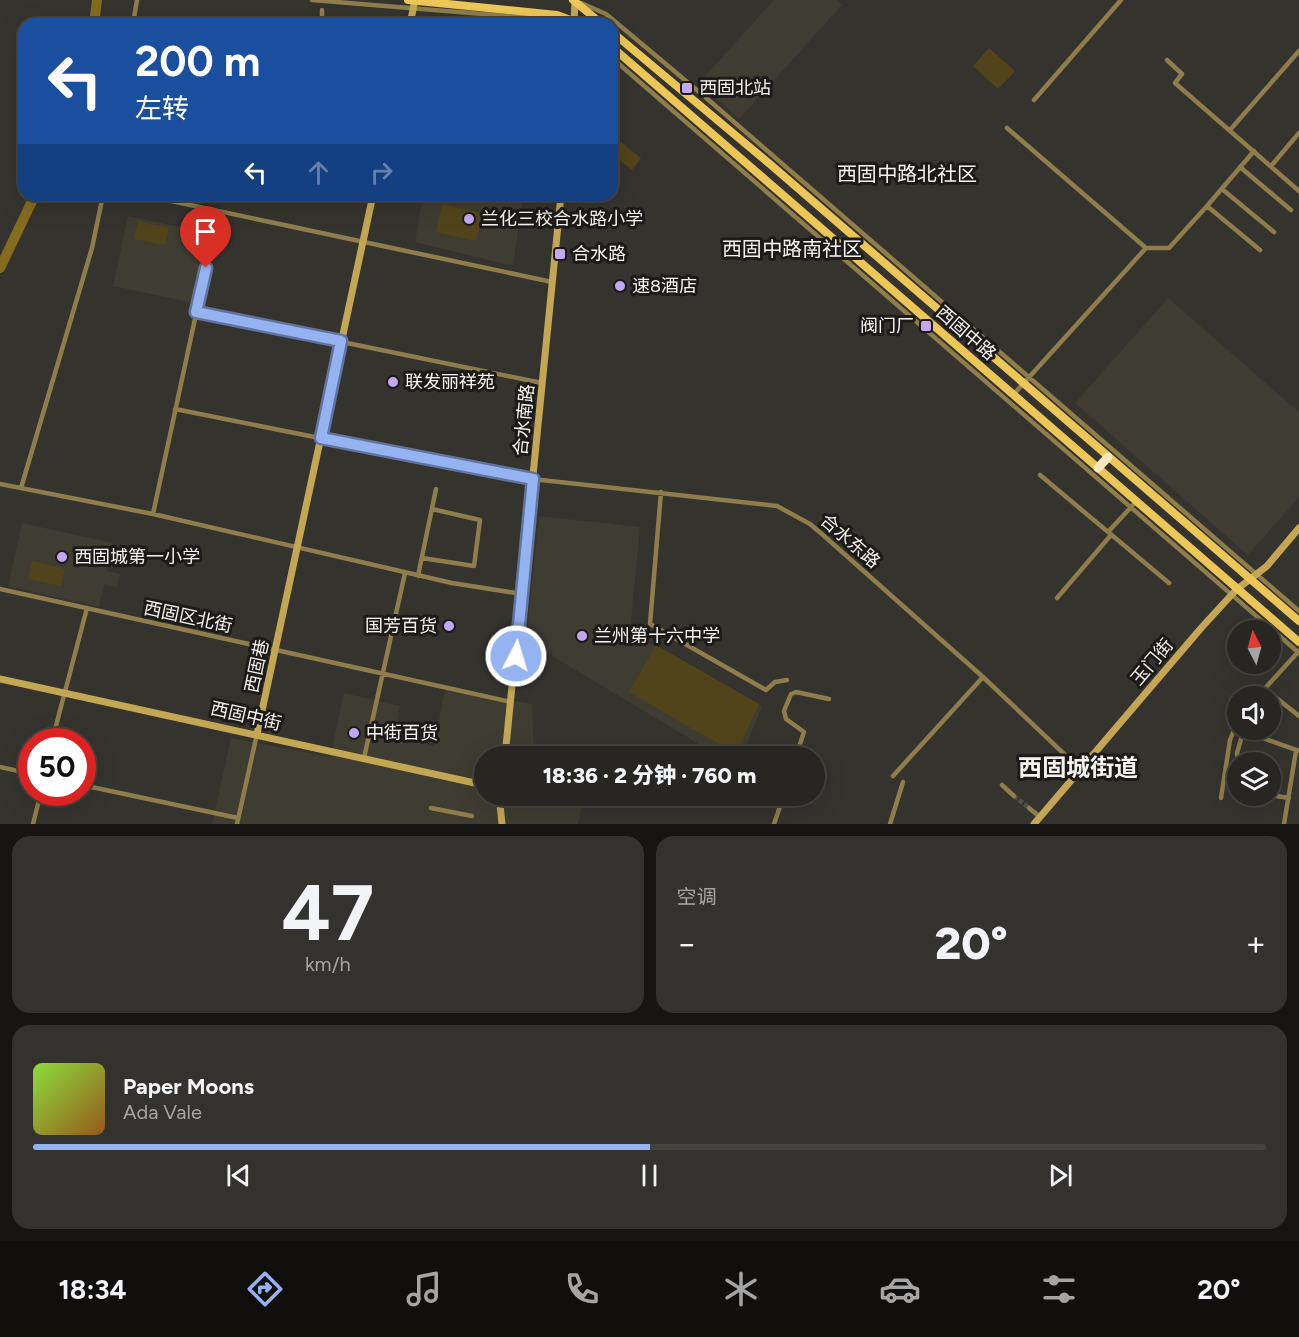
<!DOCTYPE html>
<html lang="zh">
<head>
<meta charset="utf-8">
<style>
  body { margin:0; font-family:Figtree,"Noto Sans SC",sans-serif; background:#34322f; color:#f1f3f6; height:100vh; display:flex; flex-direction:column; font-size:22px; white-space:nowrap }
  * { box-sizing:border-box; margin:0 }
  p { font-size:20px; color:#a5a5a5 }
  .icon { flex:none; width:33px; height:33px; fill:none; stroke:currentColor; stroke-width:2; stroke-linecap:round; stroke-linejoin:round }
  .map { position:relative; height:824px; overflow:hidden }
  .sheet { display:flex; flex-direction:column; gap:12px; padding:12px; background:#161513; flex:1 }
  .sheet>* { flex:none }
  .guide { position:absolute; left:18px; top:18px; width:600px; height:183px; border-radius:18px; box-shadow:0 6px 24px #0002,0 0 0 2px #444340; background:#1a4fa0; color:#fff; overflow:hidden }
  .needle { width:39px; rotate:354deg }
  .controls { position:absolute; left:1227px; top:620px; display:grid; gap:12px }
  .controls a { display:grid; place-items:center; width:54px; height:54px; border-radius:50%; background:#282622; box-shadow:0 6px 24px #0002,0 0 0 2px #444340; font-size:30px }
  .speed { position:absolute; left:18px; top:728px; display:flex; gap:12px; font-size:30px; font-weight:700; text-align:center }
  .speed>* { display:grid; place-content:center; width:78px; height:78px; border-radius:50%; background:#282622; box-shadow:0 6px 24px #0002,0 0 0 2px #444340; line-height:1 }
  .speed .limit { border:9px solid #d22; background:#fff; color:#111 }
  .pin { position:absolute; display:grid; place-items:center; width:51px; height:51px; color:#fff; margin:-62px -26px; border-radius:50% 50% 50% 0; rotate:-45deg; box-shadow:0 0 6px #0007 }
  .pin .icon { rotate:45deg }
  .me { position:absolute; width:66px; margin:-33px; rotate:5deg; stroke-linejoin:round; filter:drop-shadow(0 0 4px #0008) }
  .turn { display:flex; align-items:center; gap:21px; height:126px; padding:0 18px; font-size:27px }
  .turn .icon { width:78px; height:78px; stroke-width:2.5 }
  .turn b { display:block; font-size:42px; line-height:51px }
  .lanes { display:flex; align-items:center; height:57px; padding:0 18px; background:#0003; justify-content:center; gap:30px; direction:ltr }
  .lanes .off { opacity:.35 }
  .big { font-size:45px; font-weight:800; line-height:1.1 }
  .sheet .card { flex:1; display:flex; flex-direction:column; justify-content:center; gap:9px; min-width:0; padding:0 21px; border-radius:18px; background:#34322f }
  .sheet .dial { align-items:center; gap:0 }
  .dial b { font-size:78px; line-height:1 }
  .song { display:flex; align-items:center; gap:18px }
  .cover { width:72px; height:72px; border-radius:9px; background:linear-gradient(135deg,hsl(90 70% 55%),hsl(30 70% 35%)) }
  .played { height:6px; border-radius:3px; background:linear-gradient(90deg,#95b2f1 50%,#444340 50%) }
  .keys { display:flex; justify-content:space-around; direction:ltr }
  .heat { display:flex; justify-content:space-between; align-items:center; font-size:33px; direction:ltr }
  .sheet .tiles { flex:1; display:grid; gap:12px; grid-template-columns:1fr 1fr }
  .card:last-child { grid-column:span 2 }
  .trip { position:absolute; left:474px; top:746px; width:351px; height:60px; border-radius:30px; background:#282622; box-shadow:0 6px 24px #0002,0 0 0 2px #444340; font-weight:800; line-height:60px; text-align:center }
  .tab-bar { display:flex; height:96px; justify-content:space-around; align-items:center; background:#100f0e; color:#a5a5a5 }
  .tab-bar .icon { width:42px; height:42px }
  .tab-bar .on { color:#95b2f1 }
  .tab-bar b { font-size:27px; color:#f1f3f6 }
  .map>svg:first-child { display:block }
  .built { fill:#3f3c31 }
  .green { fill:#52441a }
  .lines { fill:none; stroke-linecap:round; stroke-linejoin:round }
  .river { stroke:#846c1d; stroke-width:10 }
  .street-tunnel { stroke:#52504b; stroke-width:4.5; stroke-dasharray:4.5 2; stroke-linecap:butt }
  .street { stroke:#8f7e4c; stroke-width:4.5 }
  .secondary { stroke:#c3a754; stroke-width:7 }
  .primary { stroke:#ecc758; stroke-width:8 }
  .highway { stroke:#f8e8b9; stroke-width:9 }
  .route-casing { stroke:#61749d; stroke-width:15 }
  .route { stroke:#95b2f1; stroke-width:10 }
  .poi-dot { fill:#c3a7f2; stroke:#1c1b19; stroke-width:2 }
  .labels { text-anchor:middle; stroke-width:6; stroke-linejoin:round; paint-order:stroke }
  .poi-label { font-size:18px; fill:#f4f3ef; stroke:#1c1b19; text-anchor:start }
  .street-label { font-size:18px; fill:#f4f3ef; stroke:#1c1b19 }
  .neighbourhood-label { font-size:20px; fill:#f4f3ef; stroke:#1c1b19 }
  .district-label { font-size:24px; font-weight:bold; fill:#f4f3ef; stroke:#1c1b19 }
</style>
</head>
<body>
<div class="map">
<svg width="1299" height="824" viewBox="0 0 1299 824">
  <rect width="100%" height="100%" fill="#35332e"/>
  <path class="built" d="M 774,0 L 837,0 L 842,5 L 739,119 L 699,83 Z
    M 423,195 L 523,195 L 513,266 L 415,242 Z
    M 128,216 L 209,233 L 194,303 L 113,286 Z
    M 1168,298 L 1299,412 L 1299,497 L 1248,555 L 1075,403 Z
    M 539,516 L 640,527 L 630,632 L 762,706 L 742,756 L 719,756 L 526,640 Z
    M 22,523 L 113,543 L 107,571 L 120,574 L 117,587 L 104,584 L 99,607 L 8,586 Z
    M 445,689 L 532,704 L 534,756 L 484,756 L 484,795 L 573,795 L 584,798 L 578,824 L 212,824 L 231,738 L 330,757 L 344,693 L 400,706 L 396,736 L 434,746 Z"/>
  <path class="green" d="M 989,48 L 1015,71 L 998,89 L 973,66 Z
    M 621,142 L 641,158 L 632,170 L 612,154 Z
    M 442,204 L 482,213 L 476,241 L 436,232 Z
    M 138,221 L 169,228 L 165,245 L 134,239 Z
    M 32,561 L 65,569 L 61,586 L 28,579 Z
    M 656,645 L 759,704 L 736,754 L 629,692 Z"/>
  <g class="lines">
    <path class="river" d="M 94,24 L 97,0
      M 0,268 L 35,195"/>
    <path class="street-tunnel" d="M 1014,796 L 1029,808"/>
    <path class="street" d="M 312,0 L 567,21
      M 581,3 L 606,14 L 704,96 L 1299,611
      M 322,10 L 322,24
      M 133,24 L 137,0
      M 612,58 L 1299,653
      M 1167,60 L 1182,74 L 1175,83 L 1299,191
      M 1034,100 L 1121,0
      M 1007,128 L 1146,248 L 1013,395
      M 1230,130 L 1299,51
      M 1254,151 L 1207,206 L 1260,250
      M 1271,166 L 1299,133
      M 1240,167 L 1291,210
      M 1222,189 L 1274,232
      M 143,195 L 552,282
      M 1146,248 L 1169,248 L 1207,206
      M 196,312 L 542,383
      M 175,409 L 514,477 L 777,506 L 810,524 L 823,535 L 983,677 L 1080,769
      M 1040,475 L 1169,583
      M 0,484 L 153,514 L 452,583 L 522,594
      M 21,488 L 92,248 L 103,195
      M 661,492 L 650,624 L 766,690 L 775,682 L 787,680
      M 153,514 L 218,212
      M 1108,532 L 1133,505
      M 422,558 L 474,566 L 480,520 L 432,509
      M 418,576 L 436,489
      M 0,589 L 511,702
      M 1057,598 L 1111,535
      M 1258,696 L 1299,651
      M 1270,697 L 1274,696 L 1299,716
      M 1243,731 L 1299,751
      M 52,741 L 87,608
      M 796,756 L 804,732 L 786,719 L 784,711 L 791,694 L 796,692 L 829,699
      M 364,758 L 405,573
      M 1238,762 L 1237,753 L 1244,729
      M 0,767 L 32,774
      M 893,776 L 983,677
      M 82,785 L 238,818
      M 1002,785 L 1014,796
      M 1270,795 L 1289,798
      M 1221,798 L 1230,740 L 1238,720
      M 431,808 L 472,816
      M 1029,808 L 1040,817
      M 33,824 L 41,792
      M 237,824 L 257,734
      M 774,824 L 784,795
      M 890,824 L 903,782
      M 1284,824 L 1296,751"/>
    <path class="secondary" d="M 410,24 L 415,0
      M 574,24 L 575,0
      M 0,679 L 484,785
      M 257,734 L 373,195
      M 505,756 L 561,195
      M 499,795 L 502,824
      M 1034,824 L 1202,627 L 1236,590 L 1267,566 L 1299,528"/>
    <path class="primary" d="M 408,0 L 557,15 L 581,24
      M 573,0 L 602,24
      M 612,32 L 771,165 L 1299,621
      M 612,47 L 1299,642"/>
    <path class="highway" d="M 1098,468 L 1108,457"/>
  </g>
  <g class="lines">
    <defs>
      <path id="route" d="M 206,268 L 196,312 L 341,341 L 321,438 L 533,479 L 516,656"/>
    </defs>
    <use href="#route" class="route-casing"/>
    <use href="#route" class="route"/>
  </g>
  <g class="poi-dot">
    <rect x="681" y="82" width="12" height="12" rx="3"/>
    <circle cx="469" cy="219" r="6"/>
    <rect x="554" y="248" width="12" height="12" rx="3"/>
    <circle cx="620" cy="286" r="6"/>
    <rect x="920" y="320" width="12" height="12" rx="3"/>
    <circle cx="393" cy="382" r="6"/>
    <circle cx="62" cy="557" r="6"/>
    <circle cx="449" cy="626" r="6"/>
    <circle cx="582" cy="636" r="6"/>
    <circle cx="354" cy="733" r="6"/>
  </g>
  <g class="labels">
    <g class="poi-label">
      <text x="699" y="94">西固北站</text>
      <text x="481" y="225">兰化三校合水路小学</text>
      <text x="572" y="260">合水路</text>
      <text x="632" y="292">速8酒店</text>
      <text x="914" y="332" text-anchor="end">阀门厂</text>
      <text x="405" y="388">联发丽祥苑</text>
      <text x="74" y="563">西固城第一小学</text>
      <text x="437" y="632" text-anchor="end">国芳百货</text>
      <text x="594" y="642">兰州第十六中学</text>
      <text x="366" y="739">中街百货</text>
    </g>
    <g class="street-label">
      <text transform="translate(966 333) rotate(41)" y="6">西固中路</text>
      <text transform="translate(524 420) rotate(-84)" y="6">合水南路</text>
      <text transform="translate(850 541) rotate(41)" y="6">合水东路</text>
      <text transform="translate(188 617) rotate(12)" y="6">西固区北街</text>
      <text transform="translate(1152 662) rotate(-50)" y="6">玉门街</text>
      <text transform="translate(257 666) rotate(-78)" y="6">西固巷</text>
      <text transform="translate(246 716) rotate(13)" y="6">西固中街</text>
    </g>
    <g class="neighbourhood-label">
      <text x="907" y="181">西固中路北社区</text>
      <text x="792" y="256">西固中路南社区</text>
    </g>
    <g class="district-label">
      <text x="1078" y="776">西固城街道</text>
    </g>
  </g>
</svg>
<div class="controls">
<a><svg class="needle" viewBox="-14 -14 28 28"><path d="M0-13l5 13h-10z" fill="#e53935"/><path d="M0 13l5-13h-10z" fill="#a5a5a5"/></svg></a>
<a><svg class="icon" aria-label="sound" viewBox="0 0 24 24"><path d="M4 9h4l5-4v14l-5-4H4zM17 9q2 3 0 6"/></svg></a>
<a><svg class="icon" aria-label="layers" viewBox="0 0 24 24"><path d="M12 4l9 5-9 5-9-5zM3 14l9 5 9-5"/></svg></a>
</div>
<div class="speed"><div class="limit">50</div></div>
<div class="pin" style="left:206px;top:268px;background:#d93025"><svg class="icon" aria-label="arrive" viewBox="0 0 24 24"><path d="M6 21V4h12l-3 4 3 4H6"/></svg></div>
<svg class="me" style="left:516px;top:656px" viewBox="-20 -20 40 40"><circle r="17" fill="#95b2f1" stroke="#fff" stroke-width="3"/><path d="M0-11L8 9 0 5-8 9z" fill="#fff"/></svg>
<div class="trip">18:36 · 2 分钟 · 760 m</div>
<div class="guide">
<div class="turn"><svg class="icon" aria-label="left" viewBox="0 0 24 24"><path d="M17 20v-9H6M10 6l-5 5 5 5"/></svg><div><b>200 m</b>左转</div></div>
<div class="lanes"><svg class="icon" aria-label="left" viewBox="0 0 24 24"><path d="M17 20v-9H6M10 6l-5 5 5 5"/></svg><svg class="icon off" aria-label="ahead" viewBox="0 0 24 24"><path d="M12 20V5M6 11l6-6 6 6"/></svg><svg class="icon off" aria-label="right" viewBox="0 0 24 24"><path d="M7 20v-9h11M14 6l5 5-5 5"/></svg></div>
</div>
</div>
<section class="sheet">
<div class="tiles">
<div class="card dial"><b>47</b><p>km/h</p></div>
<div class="card"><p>空调</p>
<div class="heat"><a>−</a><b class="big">20°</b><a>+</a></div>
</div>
<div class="card">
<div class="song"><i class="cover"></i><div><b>Paper Moons</b><p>Ada Vale</p></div></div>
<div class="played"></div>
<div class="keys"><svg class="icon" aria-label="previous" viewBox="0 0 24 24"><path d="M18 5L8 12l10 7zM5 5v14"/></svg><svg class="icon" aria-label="pause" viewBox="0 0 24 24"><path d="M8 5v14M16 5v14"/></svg><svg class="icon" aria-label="next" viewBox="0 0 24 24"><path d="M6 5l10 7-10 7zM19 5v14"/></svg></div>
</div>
</div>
</section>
<nav class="tab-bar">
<b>18:34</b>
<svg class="icon on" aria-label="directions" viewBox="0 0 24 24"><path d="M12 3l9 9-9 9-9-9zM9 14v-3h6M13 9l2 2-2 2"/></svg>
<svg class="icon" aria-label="music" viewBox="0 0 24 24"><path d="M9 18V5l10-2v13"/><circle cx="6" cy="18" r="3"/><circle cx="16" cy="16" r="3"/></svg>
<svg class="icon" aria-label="phone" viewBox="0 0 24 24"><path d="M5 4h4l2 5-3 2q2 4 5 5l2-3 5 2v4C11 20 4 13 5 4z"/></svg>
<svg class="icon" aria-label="climate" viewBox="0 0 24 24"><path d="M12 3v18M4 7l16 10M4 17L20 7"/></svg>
<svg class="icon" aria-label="car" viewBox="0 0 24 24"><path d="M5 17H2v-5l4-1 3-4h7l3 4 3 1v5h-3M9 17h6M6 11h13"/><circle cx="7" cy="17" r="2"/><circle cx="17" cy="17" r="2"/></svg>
<svg class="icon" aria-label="filters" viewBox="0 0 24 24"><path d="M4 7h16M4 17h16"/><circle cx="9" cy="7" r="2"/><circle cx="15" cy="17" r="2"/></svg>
<b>20°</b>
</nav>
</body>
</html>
